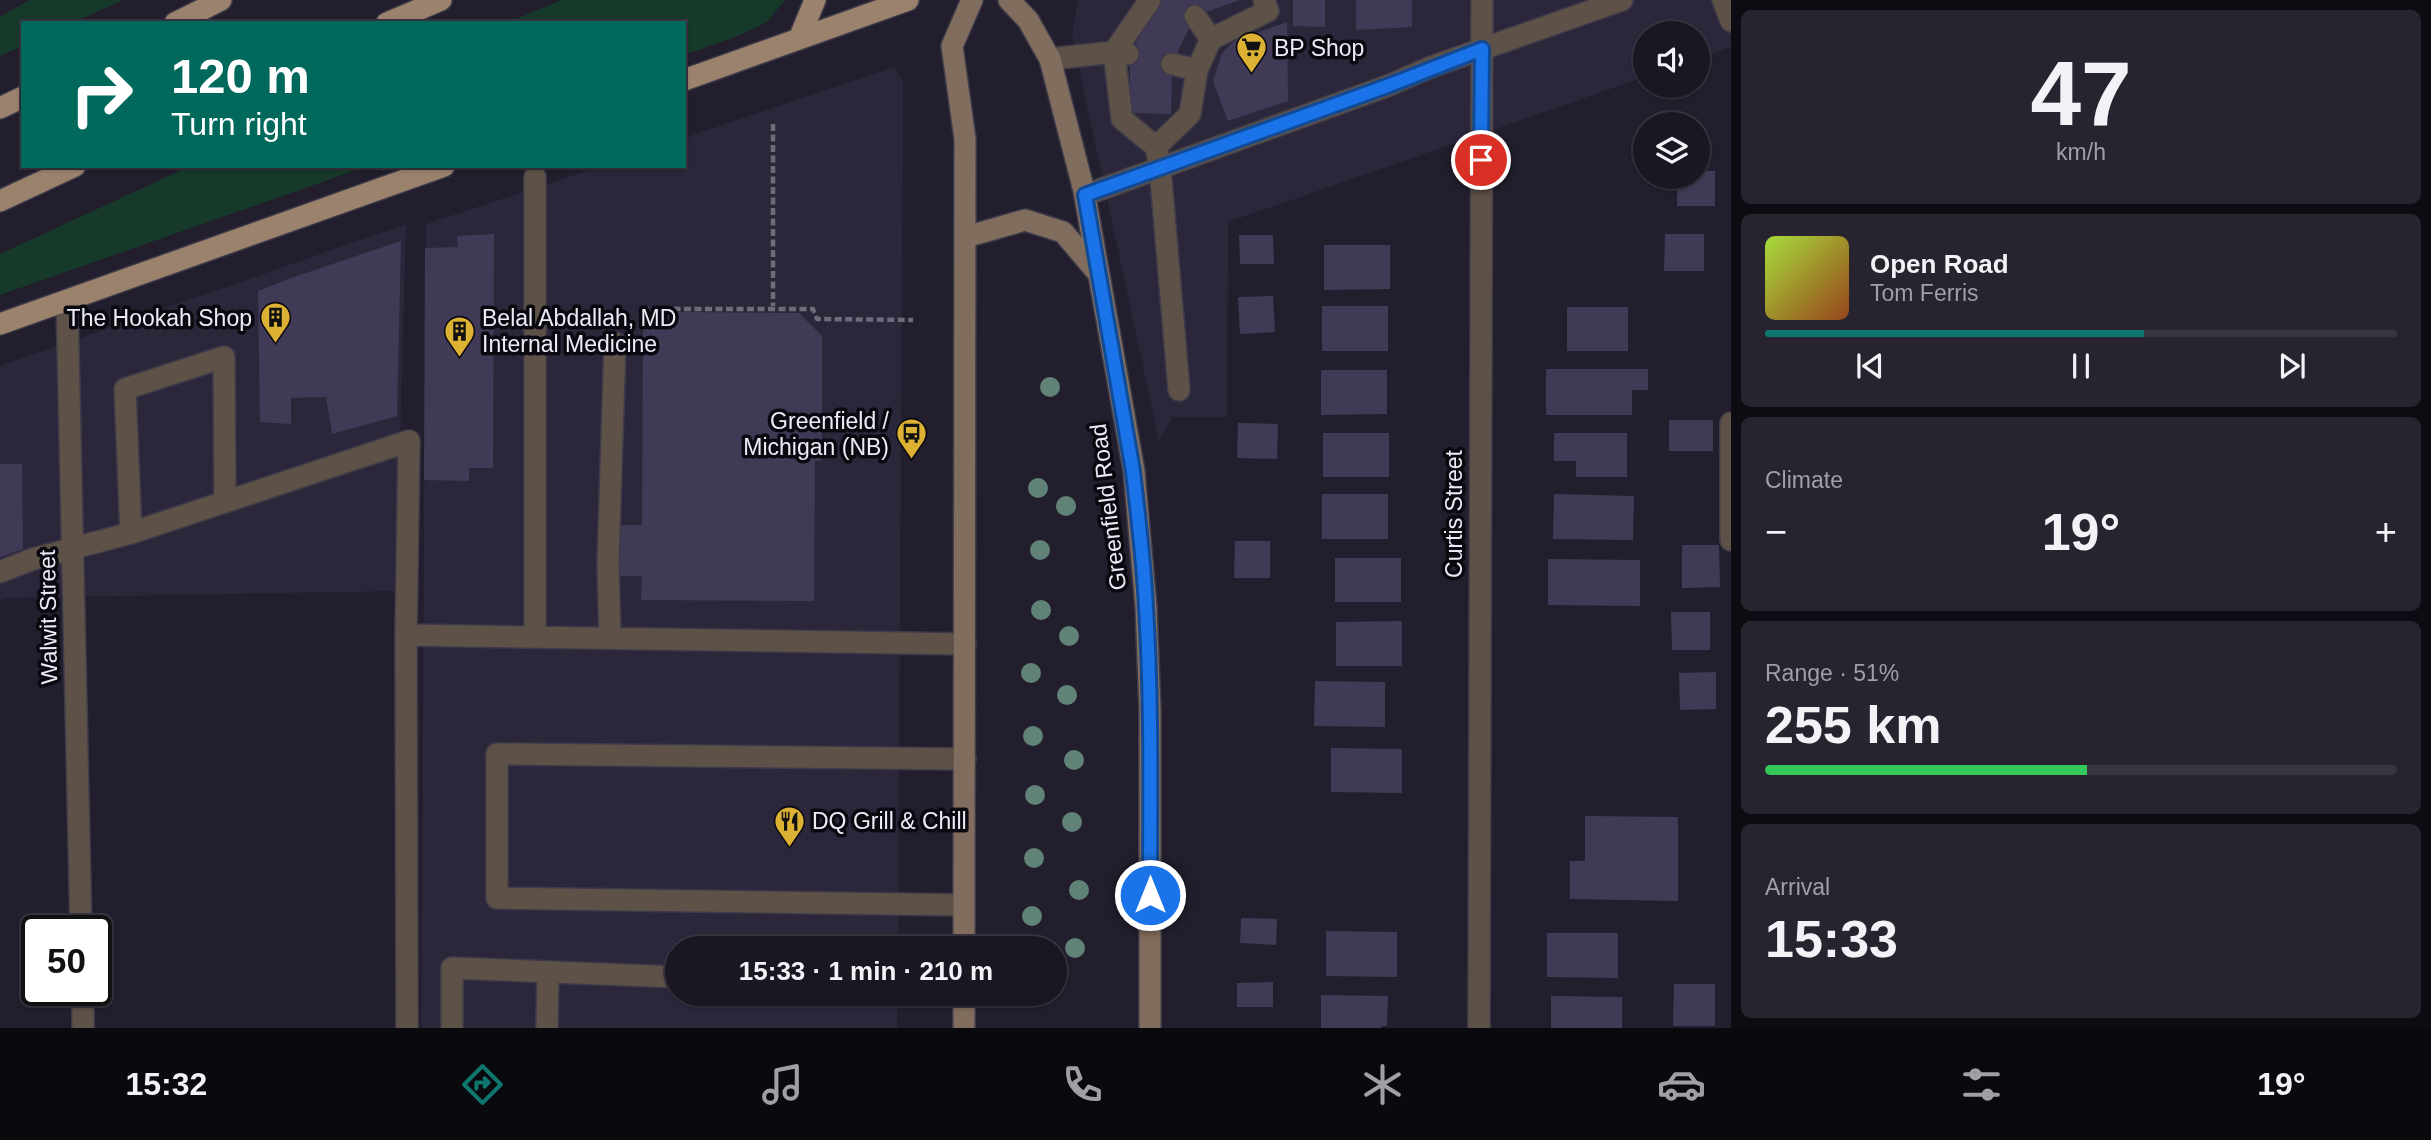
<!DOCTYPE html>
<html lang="en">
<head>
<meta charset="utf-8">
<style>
  body { margin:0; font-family:Helvetica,sans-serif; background:#27232f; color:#f1f3f6; height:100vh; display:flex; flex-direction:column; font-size:26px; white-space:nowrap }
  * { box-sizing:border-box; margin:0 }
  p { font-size:23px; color:#9f9fa5 }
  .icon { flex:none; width:38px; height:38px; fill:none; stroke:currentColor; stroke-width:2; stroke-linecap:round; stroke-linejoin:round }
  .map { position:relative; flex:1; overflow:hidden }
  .details { display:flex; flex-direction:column; gap:10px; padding:10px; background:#0e0c13; width:700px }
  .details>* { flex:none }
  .top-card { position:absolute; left:21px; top:21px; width:665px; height:147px; border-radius:0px; box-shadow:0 2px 5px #0004,0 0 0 2px #383540; background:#00695c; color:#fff; overflow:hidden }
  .tools { position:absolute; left:1633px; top:21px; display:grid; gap:14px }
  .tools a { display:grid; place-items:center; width:77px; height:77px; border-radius:50%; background:#1a1622; box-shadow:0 2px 5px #0004,0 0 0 2px #383540; font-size:35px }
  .speed { position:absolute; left:21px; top:915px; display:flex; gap:14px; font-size:35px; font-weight:700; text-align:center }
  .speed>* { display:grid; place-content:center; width:91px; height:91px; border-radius:50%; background:#1a1622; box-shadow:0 2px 5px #0004,0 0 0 2px #383540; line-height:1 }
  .speed .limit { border:4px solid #111; border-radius:10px; background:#fff; color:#111 }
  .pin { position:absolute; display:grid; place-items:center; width:60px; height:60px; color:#fff; margin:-30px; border:4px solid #fff; border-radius:50%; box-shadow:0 2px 7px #0007 }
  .me { position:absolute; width:77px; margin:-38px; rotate:0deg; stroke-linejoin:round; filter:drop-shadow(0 0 5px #0008) }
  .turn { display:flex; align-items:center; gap:24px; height:147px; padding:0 35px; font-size:32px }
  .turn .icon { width:91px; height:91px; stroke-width:2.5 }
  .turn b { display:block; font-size:49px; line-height:60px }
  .big { font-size:52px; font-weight:600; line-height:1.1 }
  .details .tile { flex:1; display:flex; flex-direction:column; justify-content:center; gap:10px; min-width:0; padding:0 24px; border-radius:10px; background:#27232f }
  .details .dial { align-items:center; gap:0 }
  .dial b { font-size:91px; line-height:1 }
  .song { display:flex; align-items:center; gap:21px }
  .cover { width:84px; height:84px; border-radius:10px; background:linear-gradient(135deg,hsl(80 70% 55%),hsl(20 70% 35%)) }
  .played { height:7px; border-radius:4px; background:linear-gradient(90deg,#0f766e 60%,#383540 60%) }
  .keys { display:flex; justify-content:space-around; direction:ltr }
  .heat { display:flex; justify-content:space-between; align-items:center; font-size:38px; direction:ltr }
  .charge { height:10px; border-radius:5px; background:linear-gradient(90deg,#34c759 51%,#383540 0) }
  .trip { position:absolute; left:665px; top:936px; width:402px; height:70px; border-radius:35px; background:#1a1622; box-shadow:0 2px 5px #0004,0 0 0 2px #383540; font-weight:600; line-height:70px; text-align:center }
  .dock { display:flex; height:112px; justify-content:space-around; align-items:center; background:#0a090e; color:#9f9fa5 }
  .dock .icon { width:49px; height:49px }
  .dock .active { color:#0f766e }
  .dock b { font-size:32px; color:#f1f3f6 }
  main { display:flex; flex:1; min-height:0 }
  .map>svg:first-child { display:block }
  .built { fill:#2c263b }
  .green { fill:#163929 }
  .building { fill:#413a57 }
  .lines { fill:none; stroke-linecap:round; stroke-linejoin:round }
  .lane-casing { stroke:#3e3b49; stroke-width:24 }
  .street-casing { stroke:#3e3b49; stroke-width:24 }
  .secondary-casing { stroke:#3e3b49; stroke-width:24 }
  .primary-casing { stroke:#3e3b49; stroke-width:24 }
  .path { stroke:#6f6b79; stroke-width:4.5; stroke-dasharray:7 3.5; stroke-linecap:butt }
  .lane { stroke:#5e5148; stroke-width:21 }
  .street { stroke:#5e5148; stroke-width:21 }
  .secondary { stroke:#806d5d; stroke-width:21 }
  .primary { stroke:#9b826d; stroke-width:21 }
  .tree { fill:#618277 }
  .route-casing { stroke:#114b97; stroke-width:18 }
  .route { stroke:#1a73e8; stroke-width:12 }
  .labels { text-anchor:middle; stroke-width:7; stroke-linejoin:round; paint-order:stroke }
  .poi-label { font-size:23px; fill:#edebf6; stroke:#0b0910; text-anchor:start }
  .street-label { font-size:23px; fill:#edebf6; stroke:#0b0910 }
</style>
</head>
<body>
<main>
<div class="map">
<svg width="1731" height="1028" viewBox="0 0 1731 1028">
  <rect width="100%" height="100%" fill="#221e2d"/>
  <path class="built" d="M 1078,0 L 1731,0 L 1731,47 L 1698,59 L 1698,33 L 1645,33 L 1645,77 L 1228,222 L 1227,417 L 1172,417 L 1159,441 L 1072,36 Z
    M 895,67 L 903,83 L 898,948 L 677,948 L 677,994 L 897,994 L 897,1028 L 421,1028 L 426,224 L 602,166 L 684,166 L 684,138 Z
    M 406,224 L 396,591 L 7,598 L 0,600 L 0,366 Z"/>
  <path class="green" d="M 29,0 L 123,0 L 73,23 L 23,23 L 23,46 L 0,56 L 0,17 Z
    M 562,0 L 785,0 L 767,22 L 738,36 L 684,55 L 684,23 L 506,23 Z
    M 190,166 L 368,166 L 0,295 L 0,254 Z"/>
  <path class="building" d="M 1157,0 L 1240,0 L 1195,16 L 1172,64 L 1171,114 L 1130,113 L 1130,55 Z
    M 1293,0 L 1325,0 L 1325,27 L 1293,26 Z
    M 1356,0 L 1412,0 L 1412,27 L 1356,30 Z
    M 1287,22 L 1288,101 L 1228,121 L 1213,81 L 1222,53 L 1235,40 Z
    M 1698,171 L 1715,171 L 1715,206 L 1677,206 L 1677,177 L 1698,177 Z
    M 494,234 L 493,468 L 469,468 L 469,481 L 424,480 L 425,248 L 458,247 L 457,236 Z
    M 1665,234 L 1704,234 L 1704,271 L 1664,271 Z
    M 1239,235 L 1273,235 L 1274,264 L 1240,264 Z
    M 401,241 L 397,416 L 332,434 L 326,397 L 291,398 L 291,424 L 260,422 L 258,291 L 291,278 Z
    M 1324,245 L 1390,245 L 1390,289 L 1324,290 Z
    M 1273,296 L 1275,332 L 1240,334 L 1238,297 Z
    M 1322,306 L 1388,306 L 1388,351 L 1322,351 Z
    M 1567,307 L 1628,307 L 1628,351 L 1567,351 Z
    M 677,312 L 799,313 L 822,336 L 822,460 L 815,461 L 814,601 L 641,600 L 642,576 L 616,576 L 616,525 L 642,525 L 643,322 L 677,322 Z
    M 1546,369 L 1648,369 L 1648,390 L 1632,390 L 1632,415 L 1546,415 Z
    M 1321,370 L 1387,370 L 1387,414 L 1321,415 Z
    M 1669,420 L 1713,420 L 1713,451 L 1669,451 Z
    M 1238,423 L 1278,424 L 1277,459 L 1237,458 Z
    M 1323,433 L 1389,433 L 1389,477 L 1323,477 Z
    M 1554,433 L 1627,433 L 1627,477 L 1576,477 L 1576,461 L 1554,461 Z
    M 0,464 L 22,464 L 23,549 L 0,557 Z
    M 1322,494 L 1388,494 L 1388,539 L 1322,539 Z
    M 1554,494 L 1634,496 L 1633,540 L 1553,539 Z
    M 1235,541 L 1270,541 L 1270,578 L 1234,578 Z
    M 1682,545 L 1719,545 L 1720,587 L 1682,588 Z
    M 1335,558 L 1401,558 L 1401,602 L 1335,602 Z
    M 1548,559 L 1640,560 L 1640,606 L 1548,605 Z
    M 1671,612 L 1710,612 L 1710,650 L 1672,650 Z
    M 1402,621 L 1402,666 L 1336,666 L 1336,622 Z
    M 1716,672 L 1716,709 L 1680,710 L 1679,673 Z
    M 1315,681 L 1385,682 L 1385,727 L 1314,726 Z
    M 1331,748 L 1402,749 L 1402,793 L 1331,792 Z
    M 1585,816 L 1678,817 L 1678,901 L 1570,899 L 1570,861 L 1585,861 Z
    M 1241,918 L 1277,919 L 1276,945 L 1240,943 Z
    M 1326,931 L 1397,932 L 1397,977 L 1326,976 Z
    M 1547,933 L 1618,933 L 1618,978 L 1547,977 Z
    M 1273,982 L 1273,1007 L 1237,1007 L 1237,983 Z
    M 1674,984 L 1715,984 L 1715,1026 L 1673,1026 Z
    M 1321,995 L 1388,996 L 1387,1026 L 1381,1026 L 1381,1028 L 1321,1028 Z
    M 1551,996 L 1622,997 L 1622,1028 L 1551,1028 Z"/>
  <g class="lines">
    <defs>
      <path id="lane" d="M 1150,0 L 1114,52 L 1122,119 L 1156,147 L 1160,167 L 1179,390
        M 1723,0 L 1731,21
        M 1195,16 L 1211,39
        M 1050,59 L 1114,52 L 1128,54
        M 1172,64 L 1197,70
        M 1156,147 L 1190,114 L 1197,70 L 1211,39 L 1268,11 L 1264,0
        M 1085,195 L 1390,85 L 1431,67 L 1622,0
        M 131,533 L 125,389 L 224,357 L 225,502
        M 1731,540 L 1731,423
        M 0,572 L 33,559 L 131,533 L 409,441 L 406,635 L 407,1028
        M 406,635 L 965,644
        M 535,637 L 535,177
        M 610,638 L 608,564 L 615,343
        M 964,905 L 497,898 L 497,754 L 965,759
        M 935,994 L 964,996
        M 452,1028 L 452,968 L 677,977
        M 547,1028 L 548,972"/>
      <path id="street" d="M 67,301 L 81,931
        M 83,990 L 83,1028
        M 1479,1028 L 1482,0"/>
      <path id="secondary" d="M 1009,0 L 1028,20 L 1050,59 L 1084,191 L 1134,471 L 1146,607 L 1150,710 L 1150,1028
        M 966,237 L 1025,220 L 1063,232 L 1097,272
        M 964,948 L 965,139 L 952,46 L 972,0
        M 964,1028 L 964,994"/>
      <path id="primary" d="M 175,23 L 221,0
        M 387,23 L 441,0
        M 799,39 L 815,0
        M 684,80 L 908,0
        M 0,108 L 23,97
        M 0,201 L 75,166
        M 0,324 L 444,166"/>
    </defs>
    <use href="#lane" class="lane-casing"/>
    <use href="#street" class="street-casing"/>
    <use href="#secondary" class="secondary-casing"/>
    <use href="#primary" class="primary-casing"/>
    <path class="path" d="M 773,124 L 773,306
      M 642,309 L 813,309 L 817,319 L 913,320"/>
    <use href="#lane" class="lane"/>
    <use href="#street" class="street"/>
    <use href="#secondary" class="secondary"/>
    <use href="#primary" class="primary"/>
  </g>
  <g class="tree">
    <circle cx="1050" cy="387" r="10"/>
    <circle cx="1038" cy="488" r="10"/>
    <circle cx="1066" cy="506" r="10"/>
    <circle cx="1040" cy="550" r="10"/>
    <circle cx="1041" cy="610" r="10"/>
    <circle cx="1069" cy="636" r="10"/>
    <circle cx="1031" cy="673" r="10"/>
    <circle cx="1067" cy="695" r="10"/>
    <circle cx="1033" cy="736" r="10"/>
    <circle cx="1074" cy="760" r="10"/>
    <circle cx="1035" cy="795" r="10"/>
    <circle cx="1072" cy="822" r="10"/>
    <circle cx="1034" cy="858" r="10"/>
    <circle cx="1079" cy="890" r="10"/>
    <circle cx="1032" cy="916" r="10"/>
    <circle cx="1075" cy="948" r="10"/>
  </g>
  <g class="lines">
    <defs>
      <path id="route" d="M 1150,895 C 1150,800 1152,704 1146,608 C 1144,562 1138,516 1133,471 L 1085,195 L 1390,85 L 1482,49 L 1481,160"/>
    </defs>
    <use href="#route" class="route-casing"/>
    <use href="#route" class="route"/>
  </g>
  <defs>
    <symbol id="supermarket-pin" viewBox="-11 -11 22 30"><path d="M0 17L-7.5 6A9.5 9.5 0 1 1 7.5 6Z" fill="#ddb133" stroke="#0b0910"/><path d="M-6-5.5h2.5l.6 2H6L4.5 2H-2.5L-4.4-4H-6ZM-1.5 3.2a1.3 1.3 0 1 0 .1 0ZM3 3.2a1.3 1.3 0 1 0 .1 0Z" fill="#111"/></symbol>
    <symbol id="building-pin" viewBox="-11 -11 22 30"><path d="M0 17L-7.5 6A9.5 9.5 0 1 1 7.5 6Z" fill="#ddb133" stroke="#0b0910"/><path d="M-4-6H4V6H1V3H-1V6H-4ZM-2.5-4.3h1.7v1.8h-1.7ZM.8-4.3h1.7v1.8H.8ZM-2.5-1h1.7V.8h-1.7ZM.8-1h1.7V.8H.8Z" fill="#111"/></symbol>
    <symbol id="bus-pin" viewBox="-11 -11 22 30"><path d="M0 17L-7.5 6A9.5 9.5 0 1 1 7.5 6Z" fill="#ddb133" stroke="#0b0910"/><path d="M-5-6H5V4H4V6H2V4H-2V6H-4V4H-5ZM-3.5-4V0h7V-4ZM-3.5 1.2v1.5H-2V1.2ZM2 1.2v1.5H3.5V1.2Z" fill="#111"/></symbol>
    <symbol id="restaurant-pin" viewBox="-11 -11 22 30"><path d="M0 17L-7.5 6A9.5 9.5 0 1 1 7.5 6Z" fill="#ddb133" stroke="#0b0910"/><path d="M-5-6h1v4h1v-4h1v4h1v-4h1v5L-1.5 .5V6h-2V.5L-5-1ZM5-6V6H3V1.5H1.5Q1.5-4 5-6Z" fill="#111"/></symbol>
  </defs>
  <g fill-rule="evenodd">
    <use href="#supermarket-pin" x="1234" y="30" width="35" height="47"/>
    <use href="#building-pin" x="258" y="300" width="35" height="47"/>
    <use href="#building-pin" x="442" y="314" width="35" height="47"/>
    <use href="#bus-pin" x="894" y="416" width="35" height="47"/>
    <use href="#restaurant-pin" x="772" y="804" width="35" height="47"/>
  </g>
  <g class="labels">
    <g class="poi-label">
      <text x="1274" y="56">BP Shop</text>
      <text x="252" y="326" text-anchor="end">The Hookah Shop</text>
      <text x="482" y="326">Belal Abdallah, MD<tspan x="482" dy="26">Internal Medicine</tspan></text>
      <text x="889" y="429" text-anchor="end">Greenfield /<tspan x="889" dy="26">Michigan (NB)</tspan></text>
      <text x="812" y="829">DQ Grill &amp; Chill</text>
    </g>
    <g class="street-label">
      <text transform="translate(1108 507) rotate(-97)" y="8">Greenfield Road</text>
      <text transform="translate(1454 514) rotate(-90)" y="8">Curtis Street</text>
      <text transform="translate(48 617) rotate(-91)" y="8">Walwit Street</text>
    </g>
  </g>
</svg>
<div class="tools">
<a><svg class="icon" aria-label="sound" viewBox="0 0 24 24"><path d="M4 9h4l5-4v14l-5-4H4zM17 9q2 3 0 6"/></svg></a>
<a><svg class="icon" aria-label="layers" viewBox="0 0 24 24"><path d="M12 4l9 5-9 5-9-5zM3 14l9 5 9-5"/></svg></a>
</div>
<div class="speed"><div class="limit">50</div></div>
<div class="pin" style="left:1481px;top:160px;background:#d93025"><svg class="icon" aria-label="arrive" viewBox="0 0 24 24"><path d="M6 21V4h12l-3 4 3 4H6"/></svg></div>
<svg class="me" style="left:1150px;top:895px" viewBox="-20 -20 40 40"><circle r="17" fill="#1a73e8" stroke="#fff" stroke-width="3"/><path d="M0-11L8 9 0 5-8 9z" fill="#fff"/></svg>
<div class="trip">15:33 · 1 min · 210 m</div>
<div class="top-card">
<div class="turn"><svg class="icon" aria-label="right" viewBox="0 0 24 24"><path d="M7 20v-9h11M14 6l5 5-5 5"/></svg><div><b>120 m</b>Turn right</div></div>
</div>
</div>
<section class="details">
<div class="tile dial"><b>47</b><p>km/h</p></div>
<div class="tile">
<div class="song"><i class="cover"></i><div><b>Open Road</b><p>Tom Ferris</p></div></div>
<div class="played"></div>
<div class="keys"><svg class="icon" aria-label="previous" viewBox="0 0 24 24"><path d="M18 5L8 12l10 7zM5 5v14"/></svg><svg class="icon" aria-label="pause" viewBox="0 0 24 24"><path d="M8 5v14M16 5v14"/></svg><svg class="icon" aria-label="next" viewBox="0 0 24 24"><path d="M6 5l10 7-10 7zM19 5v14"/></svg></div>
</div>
<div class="tile"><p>Climate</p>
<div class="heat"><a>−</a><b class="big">19°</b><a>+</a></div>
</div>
<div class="tile"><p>Range · 51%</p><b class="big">255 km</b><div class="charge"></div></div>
<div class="tile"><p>Arrival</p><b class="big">15:33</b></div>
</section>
</main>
<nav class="dock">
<b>15:32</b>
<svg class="icon active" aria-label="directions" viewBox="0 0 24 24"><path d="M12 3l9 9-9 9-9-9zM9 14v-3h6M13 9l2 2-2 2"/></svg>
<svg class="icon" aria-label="music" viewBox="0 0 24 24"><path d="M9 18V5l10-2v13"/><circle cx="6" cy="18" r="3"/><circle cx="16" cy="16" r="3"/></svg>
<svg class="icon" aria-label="phone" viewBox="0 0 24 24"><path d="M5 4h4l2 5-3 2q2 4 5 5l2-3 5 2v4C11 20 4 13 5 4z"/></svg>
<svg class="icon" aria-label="climate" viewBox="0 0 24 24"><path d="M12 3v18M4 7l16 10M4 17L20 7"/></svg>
<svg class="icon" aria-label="car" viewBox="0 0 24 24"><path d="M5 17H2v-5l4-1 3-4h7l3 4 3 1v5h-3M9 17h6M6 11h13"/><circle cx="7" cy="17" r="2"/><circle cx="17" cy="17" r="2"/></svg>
<svg class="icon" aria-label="filters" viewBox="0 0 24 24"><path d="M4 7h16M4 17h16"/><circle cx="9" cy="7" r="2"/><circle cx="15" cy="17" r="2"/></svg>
<b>19°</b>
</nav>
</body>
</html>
